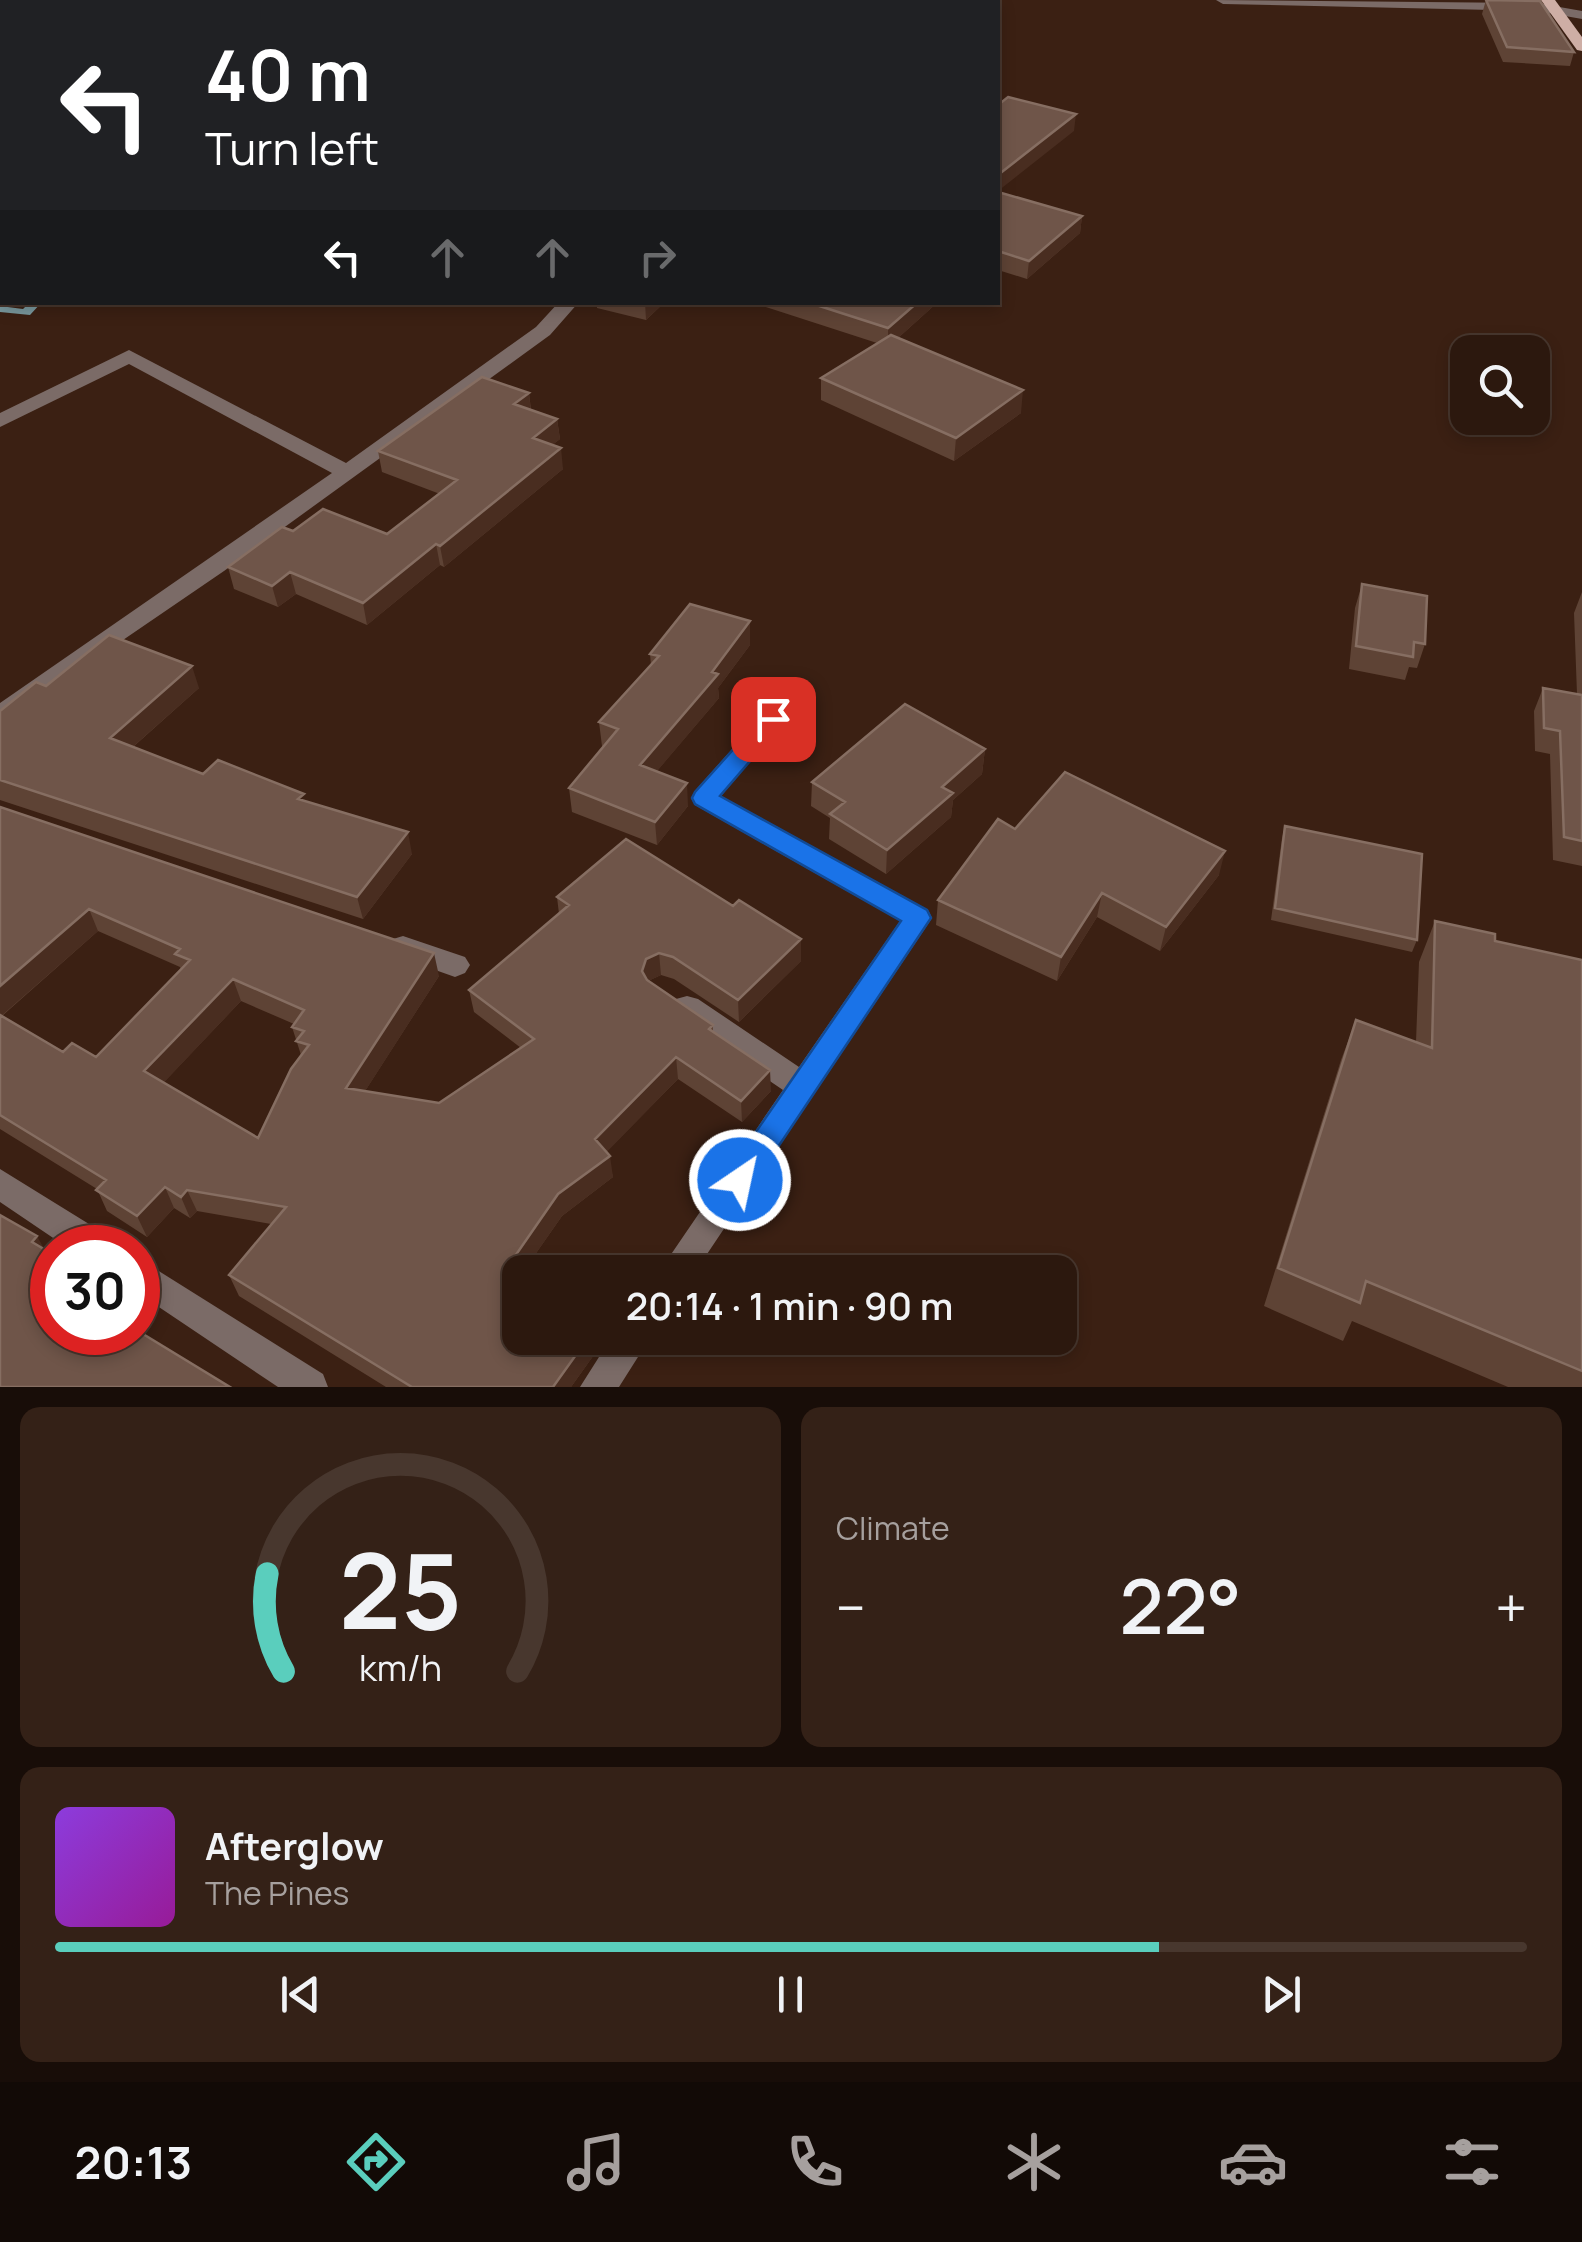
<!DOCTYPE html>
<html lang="en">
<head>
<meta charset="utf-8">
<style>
  body { margin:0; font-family:Manrope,sans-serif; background:#342117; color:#f1f3f6; height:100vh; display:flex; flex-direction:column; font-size:38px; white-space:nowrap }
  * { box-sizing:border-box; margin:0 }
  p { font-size:32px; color:#a6a09e }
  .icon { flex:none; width:55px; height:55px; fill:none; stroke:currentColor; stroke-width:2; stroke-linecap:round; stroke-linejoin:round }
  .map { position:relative; height:1387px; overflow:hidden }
  .details { display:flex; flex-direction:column; gap:20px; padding:20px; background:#180d08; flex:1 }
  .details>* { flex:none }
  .guide { position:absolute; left:0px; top:0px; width:1000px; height:305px; box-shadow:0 5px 15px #0003,0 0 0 2px #48372e; background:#202124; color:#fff; overflow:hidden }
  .buttons { position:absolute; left:1450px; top:335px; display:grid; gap:20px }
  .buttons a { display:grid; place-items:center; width:100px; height:100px; border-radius:20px; background:#2c180e; box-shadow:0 5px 15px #0003,0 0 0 2px #48372e; font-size:50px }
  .speed { position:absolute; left:30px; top:1225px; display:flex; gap:20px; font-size:50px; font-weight:700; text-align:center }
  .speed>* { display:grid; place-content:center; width:130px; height:130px; border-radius:50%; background:#2c180e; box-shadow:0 5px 15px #0003,0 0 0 2px #48372e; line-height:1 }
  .speed .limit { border:15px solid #d22; background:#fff; color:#111 }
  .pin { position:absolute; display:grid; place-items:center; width:85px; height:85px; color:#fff; margin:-42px; border-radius:20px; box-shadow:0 5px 15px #0006 }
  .me { position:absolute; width:110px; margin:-55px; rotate:34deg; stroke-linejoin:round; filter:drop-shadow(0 0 8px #0008) }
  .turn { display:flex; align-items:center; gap:35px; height:210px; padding:0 40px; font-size:45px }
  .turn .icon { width:130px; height:130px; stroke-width:2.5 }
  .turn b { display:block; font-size:70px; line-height:85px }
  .lanes { display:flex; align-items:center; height:95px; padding:0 40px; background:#0003; justify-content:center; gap:50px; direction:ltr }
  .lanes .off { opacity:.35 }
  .big { font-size:75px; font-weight:600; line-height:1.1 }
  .details .card { flex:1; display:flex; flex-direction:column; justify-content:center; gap:15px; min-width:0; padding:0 35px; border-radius:20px; background:#342117 }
  .details .dial { align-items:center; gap:0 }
  .dial svg { height:260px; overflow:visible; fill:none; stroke:#48372e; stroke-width:7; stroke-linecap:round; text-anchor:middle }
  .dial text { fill:#f1f3f6; stroke:none }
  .song { display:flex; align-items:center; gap:30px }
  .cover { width:120px; height:120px; border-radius:15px; background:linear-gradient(135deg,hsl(270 70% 55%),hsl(300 70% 35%)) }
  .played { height:10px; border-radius:5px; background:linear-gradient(90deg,#5acebd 75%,#48372e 75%) }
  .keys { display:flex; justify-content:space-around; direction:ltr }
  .heat { display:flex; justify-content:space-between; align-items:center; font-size:55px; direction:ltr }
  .details .tiles { flex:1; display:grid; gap:20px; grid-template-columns:1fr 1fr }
  .card:last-child { grid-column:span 2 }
  .trip { position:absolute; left:502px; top:1255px; width:575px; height:100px; border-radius:20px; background:#2c180e; box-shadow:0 5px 15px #0003,0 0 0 2px #48372e; font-weight:600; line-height:100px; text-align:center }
  .menu { display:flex; height:160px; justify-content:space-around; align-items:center; background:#120a06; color:#a6a09e }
  .menu .icon { width:70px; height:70px }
  .menu .on { color:#5acebd }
  .menu b { font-size:45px; color:#f1f3f6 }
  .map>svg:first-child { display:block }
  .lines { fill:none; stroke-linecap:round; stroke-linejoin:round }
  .stream { fill:#79989d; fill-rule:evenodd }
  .minor { fill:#7b6b67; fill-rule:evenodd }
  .major { fill:#ceaea5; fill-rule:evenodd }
  .wall { fill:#5e4335; fill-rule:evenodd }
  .shaded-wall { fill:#492d20 }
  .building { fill:#6f5549; stroke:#866e62; stroke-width:2.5; fill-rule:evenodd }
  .route { fill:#1a73e8; stroke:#114b97; stroke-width:2.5 }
</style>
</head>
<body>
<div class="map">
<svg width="1582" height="1387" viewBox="0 0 1582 1387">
  <rect width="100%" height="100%" fill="#3b2013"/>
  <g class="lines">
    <path class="stream" d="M 325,0 L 335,0 L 333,2 L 324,2 Z
      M 30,302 L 42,302 L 30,315 L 0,312 L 0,306 L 23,309 Z"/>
    <path class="minor" d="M 466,0 L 492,0 L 494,2 L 468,2 Z
      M 1216,0 L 1537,3 L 1582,11 L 1582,19 L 1537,11 L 1223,4 Z
      M 2,148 L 2,160 L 0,161 L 0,149 Z
      M 0,255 L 2,255 L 2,265 L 0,265 Z
      M 559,302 L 579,302 L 550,335 L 224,571 L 0,724 L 0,703 L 332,473 L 129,364 L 0,427 L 0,413 L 129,350 L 346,463 L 536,327 Z
      M 773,710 L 786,719 L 721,796 L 928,910 L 932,918 L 695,1272 L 659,1272 L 783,1090 L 676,1017 L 672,1008 L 676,999 L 687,996 L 698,999 L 799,1067 L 900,921 L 695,805 L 691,798 L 695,791 L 764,713 Z
      M 403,936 L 465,957 L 470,965 L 465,973 L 455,977 L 393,955 L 388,947 L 393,939 Z
      M 0,1169 L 110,1237 L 115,1248 L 68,1248 L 0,1202 Z
      M 138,1258 L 323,1374 L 328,1387 L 278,1387 L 138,1293 Z
      M 611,1338 L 650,1338 L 619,1387 L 580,1387 Z"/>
    <path class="major" d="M 1541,0 L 1555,0 L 1582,37 L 1582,51 L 1577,50 Z"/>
  </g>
  <path class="wall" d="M 1486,0 L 1574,52 L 1570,66 L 1503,62 L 1482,14 Z
    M 998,192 L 1082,216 L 1080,233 L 1027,279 L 998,270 Z
    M 597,302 L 665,302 L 646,320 L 597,308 Z
    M 750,302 L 938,302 L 898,338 L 1021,413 L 954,461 L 821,400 L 821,378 L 877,343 Z
    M 529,393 L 531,410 L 557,419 L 560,439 L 552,445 L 563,469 L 444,567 L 440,565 L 367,625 L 296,594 L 278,607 L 234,589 L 228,567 L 293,531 L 387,534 L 440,494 L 382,472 L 378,451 Z
    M 1362,584 L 1425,644 L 1417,668 L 1409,667 L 1405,680 L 1349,669 L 1355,608 Z
    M 1582,592 L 1582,866 L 1553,860 L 1550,754 L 1535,751 L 1534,711 L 1543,688 L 1577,694 L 1574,613 Z
    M 750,645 L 718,688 L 719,698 L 656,772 L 688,806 L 657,845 L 572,812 L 569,788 L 604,746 L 602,746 L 599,722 L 651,665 L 650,654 Z
    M 46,686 L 199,688 L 133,747 L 203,774 L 306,801 L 412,854 L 363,919 L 0,800 L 0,711 Z
    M 985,749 L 982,774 L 953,800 L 951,817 L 886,874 L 829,839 L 830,818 L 811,806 L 812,782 Z
    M 0,807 L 439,976 L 365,1091 L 439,1103 L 521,1048 L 474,1012 L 469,990 L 559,914 L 557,897 L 801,961 L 739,1022 L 674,979 L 661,975 L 648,981 L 713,1025 L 713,1032 L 771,1091 L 742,1122 L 678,1079 L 606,1152 L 613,1177 L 562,1216 L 527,1266 L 606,1338 L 571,1387 L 386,1387 L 239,1296 L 229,1275 L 271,1224 L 197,1211 L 190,1218 L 174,1208 L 147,1237 L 107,1211 L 97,1189 L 0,1129 ZM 98,931 L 180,967 L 181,970 L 96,1057 L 63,1052 L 2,1016 ZM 241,1001 L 294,1024 L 292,1027 L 301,1055 L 258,1138 L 163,1083 Z
    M 1285,826 L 1417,940 L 1412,952 L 1271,920 L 1282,838 Z
    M 1015,829 L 1219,875 L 1160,951 L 1097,917 L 1057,981 L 936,925 L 938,900 Z
    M 1435,921 L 1495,941 L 1582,960 L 1582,1387 L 1508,1387 L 1352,1321 L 1343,1341 L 1264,1306 L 1341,1060 L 1356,1020 L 1416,1042 L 1419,962 Z"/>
  <path class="shaded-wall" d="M 1076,114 L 1074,131 L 998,191 L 998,175 Z
    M 1082,216 L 1080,233 L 1027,279 L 1029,261 Z
    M 645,302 L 665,302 L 646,320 Z
    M 918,302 L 938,302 L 888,347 L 888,328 Z
    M 1023,390 L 1021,413 L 954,461 L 956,438 Z
    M 529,393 L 531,413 L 514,404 Z
    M 557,419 L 560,439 L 535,459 L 533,438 Z
    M 561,448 L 563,469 L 444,567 L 440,546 Z
    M 436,544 L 440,565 L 367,625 L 363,603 Z
    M 290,572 L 296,594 L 278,607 L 272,586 Z
    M 750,621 L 750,645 L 718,688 L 719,698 L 642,789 L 640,765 Z
    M 192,666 L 199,688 L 118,760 L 110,738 Z
    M 985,749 L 982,774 L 953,800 L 951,817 L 886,874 L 887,850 L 942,787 Z
    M 687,783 L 688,806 L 657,845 L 655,822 Z
    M 408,832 L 412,854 L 363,919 L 357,897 Z
    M 1225,851 L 1219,875 L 1160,951 L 1166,927 Z
    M 1102,893 L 1097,917 L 1057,981 L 1061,957 Z
    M 89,909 L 98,931 L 0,1017 L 0,986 Z
    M 801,939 L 801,961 L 739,1022 L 738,1000 Z
    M 434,953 L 439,976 L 353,1110 L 346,1088 Z
    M 659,953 L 661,975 L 648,981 L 642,971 L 646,959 Z
    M 233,979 L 241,1001 L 154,1093 L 144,1071 Z
    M 676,1057 L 678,1079 L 598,1161 L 595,1139 Z
    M 770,1070 L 771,1091 L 742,1122 L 741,1101 Z
    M 610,1156 L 613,1177 L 562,1216 L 523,1272 L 513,1259 L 558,1194 Z
    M 165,1187 L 174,1208 L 147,1237 L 137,1216 Z
    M 187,1190 L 197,1211 L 190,1218 L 181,1197 Z
    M 37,1236 L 48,1256 L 32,1242 Z
    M 588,1338 L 606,1338 L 571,1387 L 553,1387 Z"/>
  <path class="building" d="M 1486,0 L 1540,1 L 1574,52 L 1507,47 Z
    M 1008,97 L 1076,114 L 998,175 L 998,105 Z
    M 998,192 L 1082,216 L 1029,261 L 998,251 Z
    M 807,302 L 918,302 L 888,328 Z
    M 891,335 L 1023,390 L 956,438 L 821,378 Z
    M 482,377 L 529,393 L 514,404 L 557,419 L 533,438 L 561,448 L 440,546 L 436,544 L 363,603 L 290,572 L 272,586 L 228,567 L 282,527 L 293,531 L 323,509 L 387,534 L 457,480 L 378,451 Z
    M 1362,584 L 1427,596 L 1425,644 L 1414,642 L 1413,657 L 1356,646 Z
    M 690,604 L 750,621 L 712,672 L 718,674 L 640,765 L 687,783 L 655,822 L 569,788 L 618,729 L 599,722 L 659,656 L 650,654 Z
    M 109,635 L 192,666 L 110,738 L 203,774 L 218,760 L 304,794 L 298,799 L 408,832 L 357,897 L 0,780 L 0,711 L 36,682 L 46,686 Z
    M 1543,688 L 1582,695 L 1582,841 L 1564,837 L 1560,731 L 1544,728 Z
    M 905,704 L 985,749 L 942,787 L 953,793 L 887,850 L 830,814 L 845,802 L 812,782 Z
    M 1065,772 L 1225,851 L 1166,927 L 1102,893 L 1061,957 L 938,900 L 998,819 L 1015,829 Z
    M 0,807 L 434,953 L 346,1088 L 439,1103 L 534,1039 L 469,990 L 569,905 L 557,897 L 626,839 L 733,906 L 739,900 L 801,939 L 738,1000 L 673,957 L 659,953 L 646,959 L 642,971 L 647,980 L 713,1025 L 709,1029 L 770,1070 L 741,1101 L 676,1057 L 595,1139 L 610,1156 L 558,1194 L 513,1259 L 537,1272 L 520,1272 L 520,1338 L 588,1338 L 553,1387 L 412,1387 L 229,1275 L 286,1207 L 187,1190 L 181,1197 L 165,1187 L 137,1216 L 96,1190 L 106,1180 L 0,1115 L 0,1015 L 63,1052 L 72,1043 L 96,1057 L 190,960 L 175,954 L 180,949 L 89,909 L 0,986 ZM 233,979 L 304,1010 L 292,1027 L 304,1031 L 296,1041 L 309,1045 L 291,1069 L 258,1138 L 144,1071 Z
    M 1285,826 L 1422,854 L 1417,940 L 1275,908 Z
    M 1435,921 L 1495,934 L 1495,941 L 1582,960 L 1582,1371 L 1366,1281 L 1360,1303 L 1278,1268 L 1356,1020 L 1432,1048 Z
    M 0,1215 L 37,1236 L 32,1242 L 52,1254 L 52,1332 L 138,1331 L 230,1387 L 0,1387 Z"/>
  <path class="route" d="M 773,711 L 781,714 L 785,719 L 781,725 L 720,796 L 927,910 L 931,918 L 750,1189 L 740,1193 L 729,1189 L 724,1180 L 729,1171 L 901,921 L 695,804 L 692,798 L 695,792 L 765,714 Z"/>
</svg>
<div class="buttons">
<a><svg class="icon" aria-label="search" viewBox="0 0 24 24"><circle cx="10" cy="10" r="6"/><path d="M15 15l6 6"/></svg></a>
</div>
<div class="speed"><div class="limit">30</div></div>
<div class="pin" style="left:773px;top:719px;background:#d93025"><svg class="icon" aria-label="arrive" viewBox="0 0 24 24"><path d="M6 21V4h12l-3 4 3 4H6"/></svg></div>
<svg class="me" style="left:740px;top:1180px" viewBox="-20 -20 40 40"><circle r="17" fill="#1a73e8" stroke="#fff" stroke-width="3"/><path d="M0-11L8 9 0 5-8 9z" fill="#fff"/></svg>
<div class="trip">20:14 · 1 min · 90 m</div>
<div class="guide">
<div class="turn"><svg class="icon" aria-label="left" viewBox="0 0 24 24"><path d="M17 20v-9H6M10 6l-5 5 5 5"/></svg><div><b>40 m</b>Turn left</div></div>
<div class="lanes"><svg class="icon" aria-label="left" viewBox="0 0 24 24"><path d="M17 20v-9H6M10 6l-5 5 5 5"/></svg><svg class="icon off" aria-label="ahead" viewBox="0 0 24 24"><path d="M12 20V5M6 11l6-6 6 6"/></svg><svg class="icon off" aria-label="ahead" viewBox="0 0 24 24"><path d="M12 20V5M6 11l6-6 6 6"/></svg><svg class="icon off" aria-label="right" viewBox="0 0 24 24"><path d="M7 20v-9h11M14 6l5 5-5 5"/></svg></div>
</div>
</div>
<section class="details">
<div class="tiles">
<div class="card dial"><svg viewBox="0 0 100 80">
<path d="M14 69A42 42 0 1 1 86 69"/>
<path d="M14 69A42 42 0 0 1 9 39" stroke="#5acebd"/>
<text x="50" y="56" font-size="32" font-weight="700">25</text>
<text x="50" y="72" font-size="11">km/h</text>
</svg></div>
<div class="card"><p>Climate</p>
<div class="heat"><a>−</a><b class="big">22°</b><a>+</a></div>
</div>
<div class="card">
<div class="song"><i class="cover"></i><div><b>Afterglow</b><p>The Pines</p></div></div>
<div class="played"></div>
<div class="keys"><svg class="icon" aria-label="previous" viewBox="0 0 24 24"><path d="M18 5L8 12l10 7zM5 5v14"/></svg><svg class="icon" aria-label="pause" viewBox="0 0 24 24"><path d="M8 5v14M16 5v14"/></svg><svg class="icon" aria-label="next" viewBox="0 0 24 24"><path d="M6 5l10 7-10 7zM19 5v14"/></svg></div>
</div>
</div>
</section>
<nav class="menu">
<b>20:13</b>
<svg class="icon on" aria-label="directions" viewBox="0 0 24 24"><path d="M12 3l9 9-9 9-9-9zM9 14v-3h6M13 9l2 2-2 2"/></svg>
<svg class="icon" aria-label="music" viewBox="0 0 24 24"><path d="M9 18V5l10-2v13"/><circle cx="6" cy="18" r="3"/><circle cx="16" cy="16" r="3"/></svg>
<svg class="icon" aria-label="phone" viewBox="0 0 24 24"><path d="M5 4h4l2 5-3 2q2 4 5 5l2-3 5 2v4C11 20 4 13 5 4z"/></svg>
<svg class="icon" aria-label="climate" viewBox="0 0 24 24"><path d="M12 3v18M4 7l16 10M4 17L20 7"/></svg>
<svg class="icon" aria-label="car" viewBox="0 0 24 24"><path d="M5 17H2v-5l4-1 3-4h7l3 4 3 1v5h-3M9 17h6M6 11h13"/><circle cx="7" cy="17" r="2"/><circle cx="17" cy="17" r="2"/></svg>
<svg class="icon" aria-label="filters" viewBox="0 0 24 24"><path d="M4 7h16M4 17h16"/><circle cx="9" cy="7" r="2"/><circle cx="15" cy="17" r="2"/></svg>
</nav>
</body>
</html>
